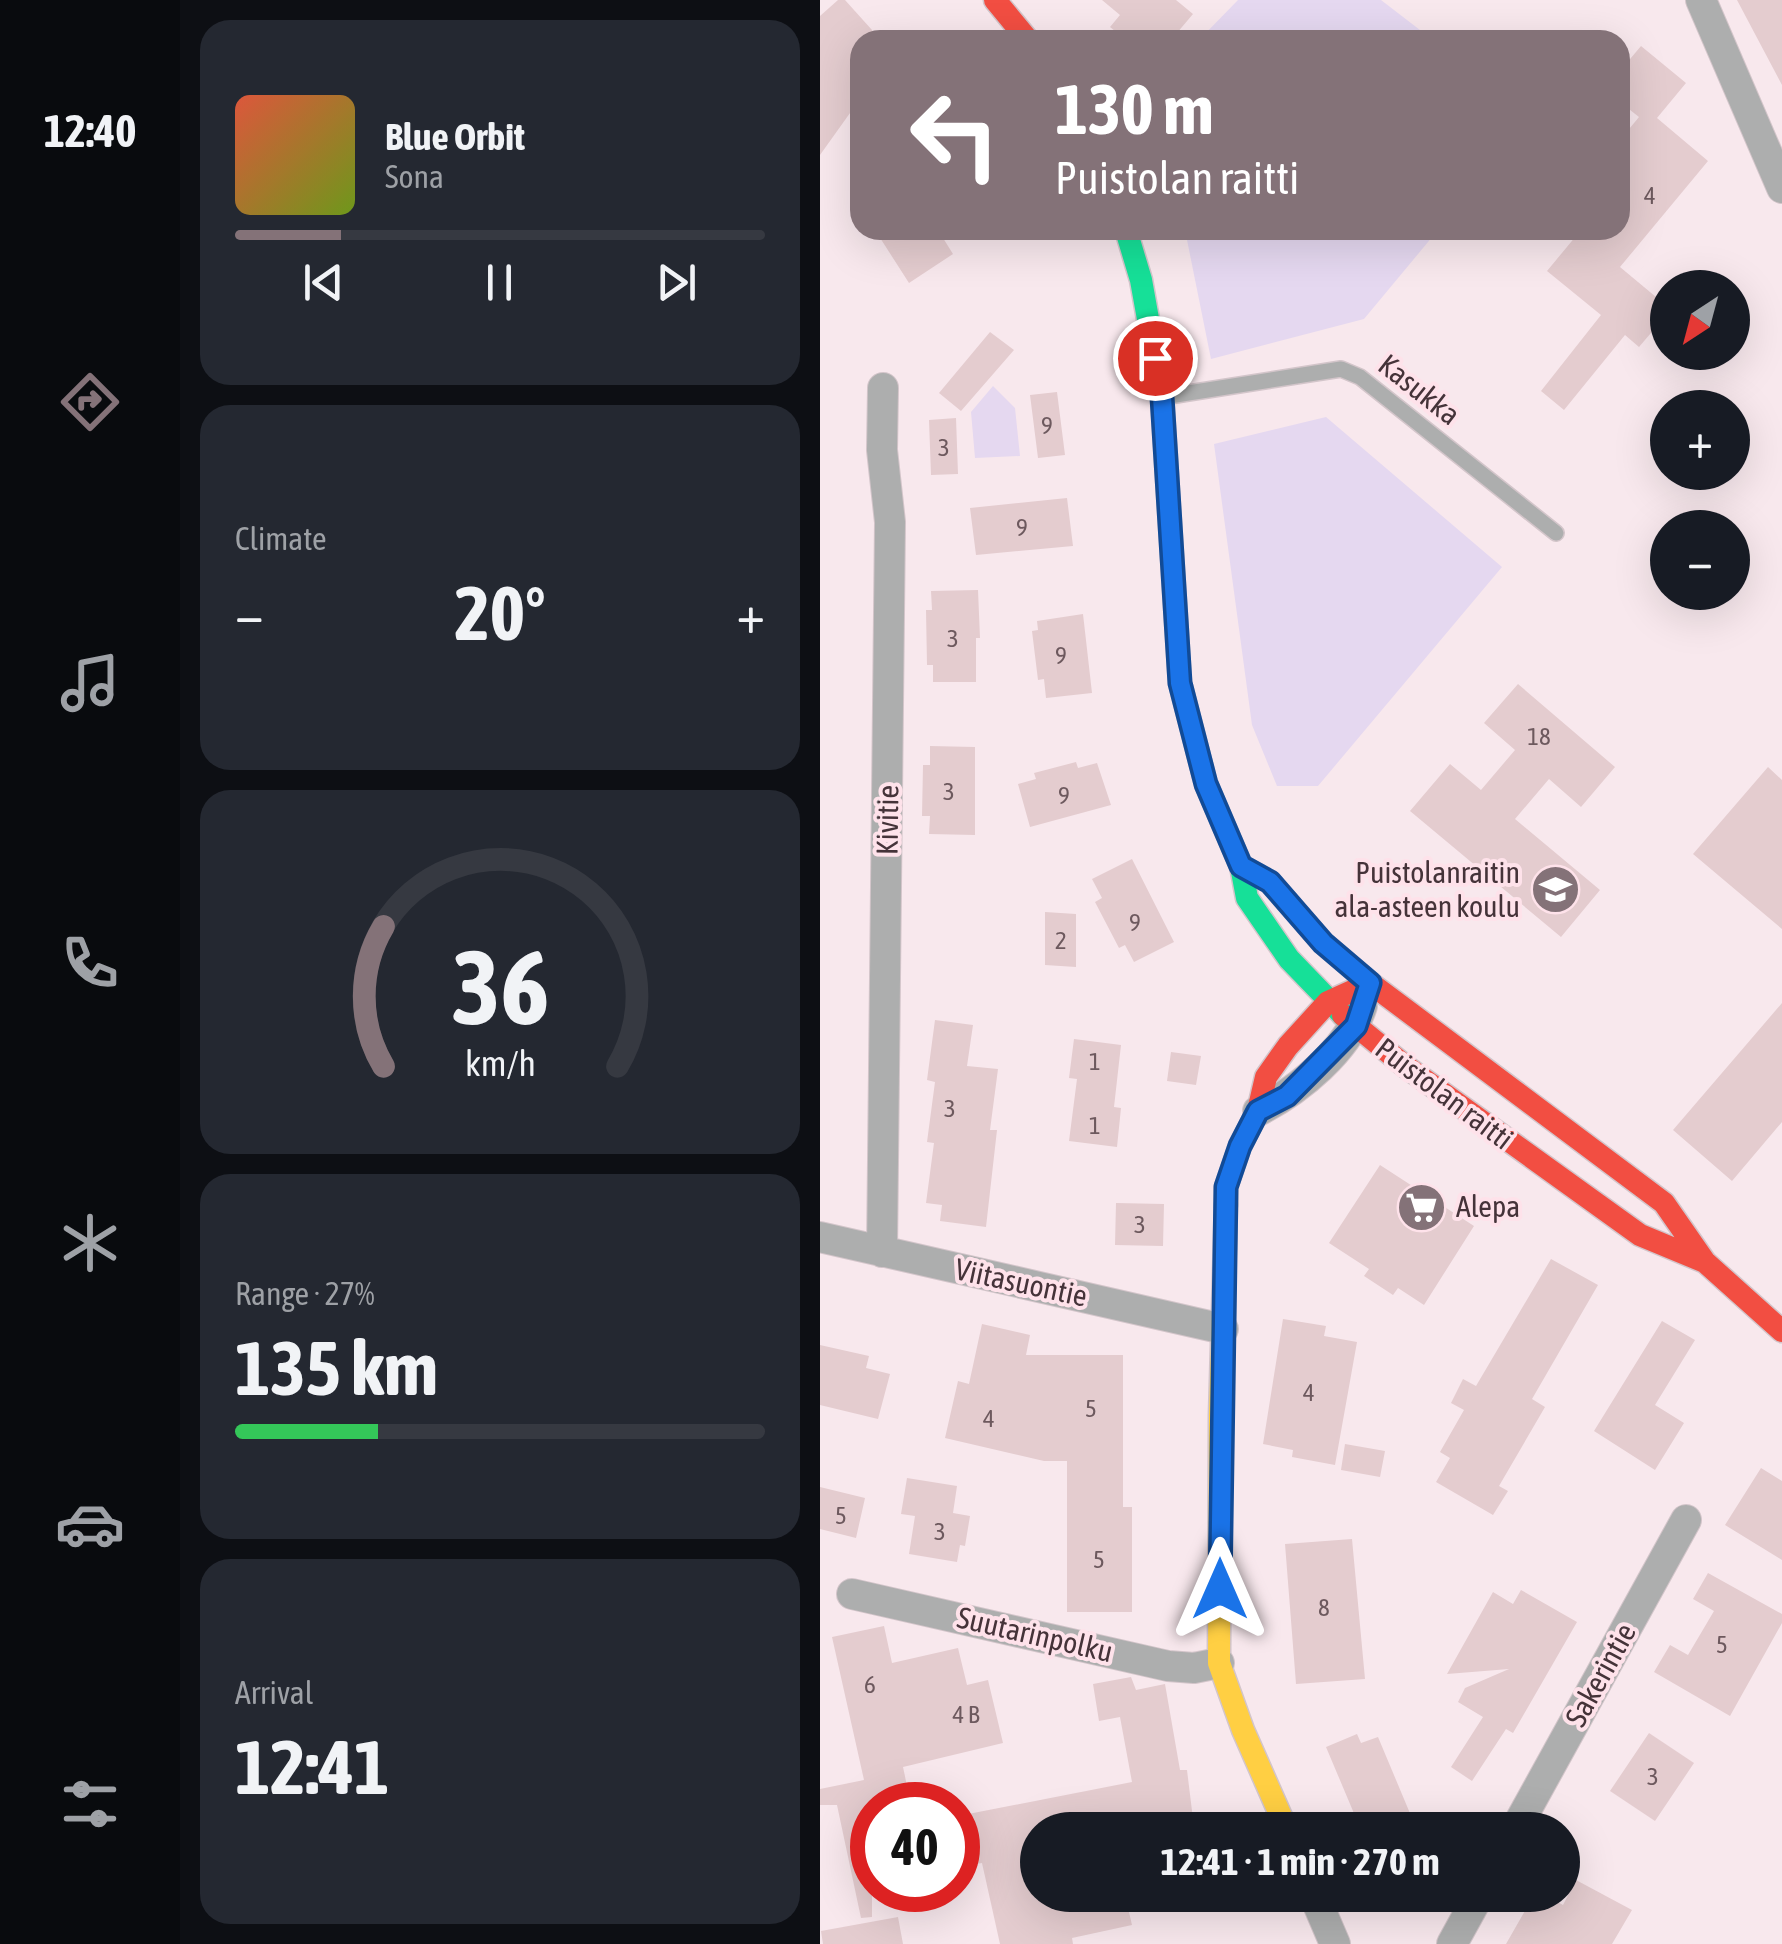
<!DOCTYPE html>
<html lang="en">
<head>
<meta charset="utf-8">
<style>
  body { margin:0; font-family:"Asap Condensed",sans-serif; background:#242831; color:#f1f3f6; height:100vh; display:flex; flex-direction:column; font-size:38px; white-space:nowrap }
  * { box-sizing:border-box; margin:0 }
  p { font-size:32px; color:#9ea1a6 }
  .icon { flex:none; width:55px; height:55px; fill:none; stroke:currentColor; stroke-width:2; stroke-linecap:round; stroke-linejoin:round }
  .map { position:relative; flex:1; overflow:hidden }
  .drawer { display:flex; flex-direction:column; gap:20px; padding:20px; background:#0d0f14; width:640px }
  .drawer>* { flex:none }
  .top-card { position:absolute; left:30px; top:30px; width:780px; height:210px; border-radius:30px; box-shadow:0 10px 40px #0002; background:#847278; color:#fff; overflow:hidden }
  .needle { width:65px; rotate:216deg }
  .fabs { position:absolute; left:830px; top:270px; display:grid; gap:20px }
  .fabs a { display:grid; place-items:center; width:100px; height:100px; border-radius:50%; background:#171b24; box-shadow:0 10px 40px #0002; font-size:50px }
  .speed { position:absolute; left:30px; top:1782px; display:flex; gap:20px; font-size:50px; font-weight:700; text-align:center }
  .speed>* { display:grid; place-content:center; width:130px; height:130px; border-radius:50%; background:#171b24; box-shadow:0 10px 40px #0002; line-height:1 }
  .speed .limit { border:15px solid #d22; background:#fff; color:#111 }
  .pin { position:absolute; display:grid; place-items:center; width:85px; height:85px; color:#fff; margin:-42px; border:5px solid #fff; border-radius:50%; box-shadow:0 2px 10px #0007 }
  .me { position:absolute; width:110px; margin:-55px; rotate:0deg; stroke-linejoin:round; filter:drop-shadow(0 0 8px #0008) }
  .turn { display:flex; align-items:center; gap:35px; height:210px; padding:0 40px; font-size:45px }
  .turn .icon { width:130px; height:130px; stroke-width:2.5 }
  .turn b { display:block; font-size:70px; line-height:85px }
  .big { font-size:75px; font-weight:700; line-height:1.1 }
  .drawer .widget { flex:1; display:flex; flex-direction:column; justify-content:center; gap:15px; min-width:0; padding:0 35px; border-radius:30px; background:#242831 }
  .drawer .dial { align-items:center; gap:0 }
  .dial svg { height:260px; overflow:visible; fill:none; stroke:#363941; stroke-width:7; stroke-linecap:round; text-anchor:middle }
  .dial text { fill:#f1f3f6; stroke:none }
  .song { display:flex; align-items:center; gap:30px }
  .cover { width:120px; height:120px; border-radius:15px; background:linear-gradient(135deg,hsl(10 70% 55%),hsl(80 70% 35%)) }
  .played { height:10px; border-radius:5px; background:linear-gradient(90deg,#847278 20%,#363941 20%) }
  .keys { display:flex; justify-content:space-around; direction:ltr }
  .heat { display:flex; justify-content:space-between; align-items:center; font-size:55px; direction:ltr }
  .charge { height:15px; border-radius:8px; background:linear-gradient(90deg,#34c759 27%,#363941 0) }
  .trip { position:absolute; left:200px; top:1812px; width:560px; height:100px; border-radius:50px; background:#171b24; box-shadow:0 10px 40px #0002; font-weight:700; line-height:100px; text-align:center }
  main { display:flex; flex:1; min-height:0 }
  .tab-bar { display:flex; flex-direction:column; width:180px; justify-content:space-around; align-items:center; background:#090b0e; color:#9ea1a6 }
  .tab-bar .icon { width:70px; height:70px }
  .tab-bar .selected { color:#847278 }
  .tab-bar b { font-size:45px; color:#f1f3f6 }
  .map>svg:first-child { display:block }
  .green { fill:#e5d8f0 }
  .building { fill:#e4cccf }
  .lines { fill:none; stroke-linecap:round; stroke-linejoin:round }
  .lane-casing { stroke:#d3c5ca; stroke-width:18 }
  .street-casing { stroke:#d3c5ca; stroke-width:32 }
  .fast-casing { stroke:#d3c5ca; stroke-width:25 }
  .slow-casing { stroke:#d3c5ca; stroke-width:25 }
  .jam-casing { stroke:#d3c5ca; stroke-width:25 }
  .lane { stroke:#adaeae; stroke-width:15 }
  .street { stroke:#adaeae; stroke-width:30 }
  .fast { stroke:#16e098; stroke-width:22 }
  .slow { stroke:#ffcf43; stroke-width:22 }
  .jam { stroke:#f24e42; stroke-width:22 }
  .route-casing { stroke:#114b97; stroke-width:25 }
  .route { stroke:#1a73e8; stroke-width:18 }
  .labels { text-anchor:middle; stroke-width:8; stroke-linejoin:round; paint-order:stroke }
  .number-label { font-size:25px; fill:#6d595e }
  .street-label { font-size:30px; fill:#453339; stroke:#fee2ea }
  .poi-label { font-size:30px; fill:#453339; stroke:#fee2ea; text-anchor:end }
</style>
</head>
<body>
<main>
<nav class="tab-bar">
<b>12:40</b>
<svg class="icon selected" aria-label="directions" viewBox="0 0 24 24"><path d="M12 3l9 9-9 9-9-9zM9 14v-3h6M13 9l2 2-2 2"/></svg>
<svg class="icon" aria-label="music" viewBox="0 0 24 24"><path d="M9 18V5l10-2v13"/><circle cx="6" cy="18" r="3"/><circle cx="16" cy="16" r="3"/></svg>
<svg class="icon" aria-label="phone" viewBox="0 0 24 24"><path d="M5 4h4l2 5-3 2q2 4 5 5l2-3 5 2v4C11 20 4 13 5 4z"/></svg>
<svg class="icon" aria-label="climate" viewBox="0 0 24 24"><path d="M12 3v18M4 7l16 10M4 17L20 7"/></svg>
<svg class="icon" aria-label="car" viewBox="0 0 24 24"><path d="M5 17H2v-5l4-1 3-4h7l3 4 3 1v5h-3M9 17h6M6 11h13"/><circle cx="7" cy="17" r="2"/><circle cx="17" cy="17" r="2"/></svg>
<svg class="icon" aria-label="filters" viewBox="0 0 24 24"><path d="M4 7h16M4 17h16"/><circle cx="9" cy="7" r="2"/><circle cx="15" cy="17" r="2"/></svg>
</nav>
<section class="drawer">
<div class="widget">
<div class="song"><i class="cover"></i><div><b>Blue Orbit</b><p>Sona</p></div></div>
<div class="played"></div>
<div class="keys"><svg class="icon" aria-label="previous" viewBox="0 0 24 24"><path d="M18 5L8 12l10 7zM5 5v14"/></svg><svg class="icon" aria-label="pause" viewBox="0 0 24 24"><path d="M8 5v14M16 5v14"/></svg><svg class="icon" aria-label="next" viewBox="0 0 24 24"><path d="M6 5l10 7-10 7zM19 5v14"/></svg></div>
</div>
<div class="widget"><p>Climate</p>
<div class="heat"><a>−</a><b class="big">20°</b><a>+</a></div>
</div>
<div class="widget dial"><svg viewBox="0 0 100 80">
<path d="M14 69A42 42 0 1 1 86 69"/>
<path d="M14 69A42 42 0 0 1 14 26" stroke="#847278"/>
<text x="50" y="56" font-size="32" font-weight="700">36</text>
<text x="50" y="72" font-size="11">km/h</text>
</svg></div>
<div class="widget"><p>Range · 27%</p><b class="big">135 km</b><div class="charge"></div></div>
<div class="widget"><p>Arrival</p><b class="big">12:41</b></div>
</section>
<div class="map">
<svg width="962" height="1944" viewBox="0 0 962 1944">
  <rect width="100%" height="100%" fill="#f8e8ed"/>
  <path class="green" d="M 418,0 L 561,0 L 613,40 L 379,40 Z
    M 365,230 L 618,230 L 544,319 L 391,359 Z
    M 173,386 L 195,408 L 200,456 L 155,458 L 151,412 Z
    M 506,417 L 682,567 L 498,786 L 457,786 L 432,725 L 394,444 Z"/>
  <path class="building" d="M 18,0 L 25,0 L 61,40 L 40,40 L 40,99 L 0,155 L 0,16 Z
    M 282,0 L 356,0 L 373,14 L 351,40 L 306,40 L 290,27 L 300,15 Z
    M 917,0 L 962,0 L 962,85 Z
    M 821,46 L 866,83 L 837,118 L 888,161 L 800,267 L 848,307 L 848,313 L 819,347 L 805,335 L 744,410 L 721,391 L 781,315 L 727,271 L 761,230 L 800,230 L 800,140 L 819,117 L 800,102 L 800,71 Z
    M 55,230 L 118,230 L 133,254 L 89,283 Z
    M 170,332 L 194,350 L 141,411 L 119,393 Z
    M 237,392 L 245,455 L 218,458 L 210,395 Z
    M 136,418 L 138,474 L 111,475 L 109,420 Z
    M 247,498 L 253,546 L 156,555 L 150,508 Z
    M 158,590 L 160,638 L 156,638 L 156,682 L 113,682 L 113,665 L 107,665 L 106,610 L 112,610 L 111,591 Z
    M 263,614 L 272,693 L 226,698 L 224,679 L 218,680 L 212,631 L 218,630 L 217,621 Z
    M 698,684 L 795,767 L 761,807 L 729,779 L 695,819 L 780,890 L 741,937 L 590,811 L 630,764 L 661,790 L 695,750 L 664,723 Z
    M 110,746 L 155,747 L 155,835 L 109,834 L 110,816 L 102,816 L 103,765 L 110,765 Z
    M 256,762 L 258,768 L 277,763 L 291,805 L 210,827 L 198,784 L 216,779 L 214,773 Z
    M 948,767 L 962,780 L 962,929 L 873,854 Z
    M 312,859 L 354,942 L 314,962 L 305,945 L 299,948 L 275,902 L 282,898 L 272,879 Z
    M 225,912 L 256,914 L 256,967 L 225,965 Z
    M 962,1003 L 962,1122 L 912,1181 L 853,1130 Z
    M 115,1020 L 153,1025 L 147,1066 L 178,1069 L 170,1130 L 177,1130 L 166,1227 L 120,1221 L 122,1205 L 106,1203 L 114,1143 L 107,1142 L 115,1082 L 107,1080 Z
    M 254,1039 L 301,1045 L 294,1107 L 301,1108 L 297,1147 L 249,1141 L 257,1079 L 249,1078 Z
    M 351,1052 L 381,1056 L 376,1085 L 347,1081 Z
    M 560,1165 L 654,1226 L 604,1305 L 578,1288 L 573,1295 L 544,1276 L 549,1269 L 509,1243 Z
    M 296,1203 L 344,1204 L 343,1246 L 295,1245 Z
    M 731,1259 L 778,1285 L 712,1399 L 725,1407 L 679,1486 L 688,1491 L 673,1515 L 616,1482 L 630,1458 L 620,1452 L 644,1410 L 631,1403 L 643,1379 L 656,1386 Z
    M 463,1319 L 506,1326 L 504,1336 L 537,1342 L 515,1465 L 472,1457 L 473,1450 L 443,1444 Z
    M 842,1321 L 875,1340 L 835,1405 L 864,1423 L 835,1470 L 774,1431 Z
    M 162,1324 L 210,1335 L 206,1355 L 303,1355 L 303,1507 L 312,1507 L 312,1612 L 247,1612 L 247,1461 L 224,1461 L 125,1438 L 138,1381 L 149,1384 Z
    M 0,1345 L 49,1356 L 46,1368 L 70,1374 L 58,1419 L 0,1405 Z
    M 525,1444 L 565,1451 L 560,1477 L 521,1470 Z
    M 941,1468 L 962,1481 L 962,1560 L 905,1525 Z
    M 87,1478 L 137,1486 L 133,1513 L 150,1516 L 145,1546 L 140,1545 L 137,1562 L 89,1554 L 95,1516 L 81,1514 Z
    M 0,1487 L 45,1498 L 36,1538 L 0,1529 Z
    M 532,1539 L 545,1679 L 476,1684 L 465,1544 Z
    M 888,1573 L 962,1614 L 962,1623 L 910,1716 L 834,1672 L 850,1645 L 868,1655 L 894,1611 L 873,1599 Z
    M 701,1590 L 757,1622 L 693,1733 L 686,1729 L 652,1781 L 631,1767 L 663,1717 L 638,1702 L 645,1688 L 689,1669 L 627,1674 L 673,1592 L 693,1604 Z
    M 64,1626 L 72,1663 L 138,1648 L 147,1685 L 168,1680 L 183,1743 L 83,1767 L 91,1805 L 52,1805 L 52,1917 L 41,1918 L 17,1805 L 0,1805 L 0,1789 L 44,1780 L 12,1637 Z
    M 311,1677 L 316,1690 L 345,1684 L 360,1770 L 367,1770 L 373,1819 L 267,1830 L 218,1830 L 218,1895 L 305,1895 L 312,1925 L 252,1938 L 253,1944 L 180,1944 L 162,1863 L 138,1867 L 138,1816 L 312,1782 L 300,1717 L 279,1721 L 273,1684 Z
    M 829,1733 L 874,1763 L 835,1821 L 790,1791 Z
    M 537,1734 L 541,1743 L 558,1737 L 597,1830 L 541,1830 L 506,1747 Z
    M 756,1880 L 812,1910 L 792,1944 L 686,1944 L 714,1895 L 725,1895 L 743,1905 Z
    M 78,1917 L 83,1944 L 3,1944 L 1,1931 Z"/>
  <g class="lines">
    <defs>
      <path id="lane" d="M 343,397 L 521,369 L 540,377 L 736,533"/>
      <path id="street" d="M 881,0 L 962,188
        M 438,1111 C 479,1090 528,1050 542,1006
        M 0,1237 L 403,1329
        M 62,1252 L 70,522 L 62,450 L 63,388
        M 32,1594 L 348,1666 L 374,1668 L 399,1663
        M 695,1830 L 866,1520
        M 494,1895 L 515,1944
        M 632,1944 L 659,1895"/>
      <path id="fast" d="M 306,230 L 321,280 L 342,397 L 360,683 L 386,784 L 421,866 L 427,898 L 469,959 L 523,1015"/>
      <path id="slow" d="M 406,1205 L 400,1416 L 399,1663 L 423,1730 L 467,1830"/>
      <path id="jam" d="M 175,0 L 208,40
        M 421,866 L 450,882 L 503,943 L 550,983 L 844,1203 L 885,1262 L 962,1331
        M 523,1015 L 585,1066 L 820,1235 L 885,1262
        M 406,1205 L 406,1187 L 420,1146 L 438,1111 L 446,1077 L 468,1046 L 508,1002 L 550,983"/>
    </defs>
    <use href="#lane" class="lane-casing"/>
    <use href="#street" class="street-casing"/>
    <use href="#fast" class="fast-casing"/>
    <use href="#slow" class="slow-casing"/>
    <use href="#jam" class="jam-casing"/>
    <use href="#lane" class="lane"/>
    <use href="#street" class="street"/>
    <use href="#fast" class="fast"/>
    <use href="#slow" class="slow"/>
    <use href="#jam" class="jam"/>
  </g>
  <g class="lines">
    <defs>
      <path id="route" d="M 335,358 L 342,397 L 360,683 L 386,784 L 421,866 L 450,882 L 503,943 L 550,983 L 536,1026 L 467,1096 L 438,1111 L 420,1146 L 406,1187 L 400,1589"/>
    </defs>
    <use href="#route" class="route-casing"/>
    <use href="#route" class="route"/>
  </g>
  <defs>
    <symbol id="school-disc" viewBox="-11 -11 22 22"><circle r="9.5" fill="#847278" stroke="#fee2ea"/><path d="M0-5L7-2L0 1L-7-2ZM-4 1L0 2.5L4 1V4Q0 6-4 4Z" fill="#fff"/></symbol>
    <symbol id="supermarket-disc" viewBox="-11 -11 22 22"><circle r="9.5" fill="#847278" stroke="#fee2ea"/><path d="M-6-5.5h2.5l.6 2H6L4.5 2H-2.5L-4.4-4H-6ZM-1.5 3.2a1.3 1.3 0 1 0 .1 0ZM3 3.2a1.3 1.3 0 1 0 .1 0Z" fill="#fff"/></symbol>
  </defs>
  <g fill-rule="evenodd">
    <use href="#school-disc" x="708" y="862" width="55" height="55"/>
    <use href="#supermarket-disc" x="574" y="1180" width="55" height="55"/>
  </g>
  <g class="labels">
    <g class="number-label">
      <text x="830" y="204">4</text>
      <text x="227" y="434">9</text>
      <text x="124" y="456">3</text>
      <text x="202" y="536">9</text>
      <text x="133" y="647">3</text>
      <text x="241" y="664">9</text>
      <text x="719" y="745">18</text>
      <text x="129" y="800">3</text>
      <text x="244" y="804">9</text>
      <text x="315" y="931">9</text>
      <text x="241" y="949">2</text>
      <text x="275" y="1070">1</text>
      <text x="130" y="1117">3</text>
      <text x="275" y="1134">1</text>
      <text x="320" y="1233">3</text>
      <text x="489" y="1401">4</text>
      <text x="271" y="1417">5</text>
      <text x="169" y="1427">4</text>
      <text x="21" y="1524">5</text>
      <text x="120" y="1540">3</text>
      <text x="279" y="1568">5</text>
      <text x="504" y="1616">8</text>
      <text x="902" y="1653">5</text>
      <text x="50" y="1693">6</text>
      <text x="146" y="1723">4 B</text>
      <text x="833" y="1785">3</text>
    </g>
    <g class="street-label">
      <text transform="translate(599 390) rotate(38)" y="10">Kasukka</text>
      <text transform="translate(68 820) rotate(-89)" y="10">Kivitie</text>
      <text transform="translate(624 1094) rotate(37)" y="10">Puistolan raitti</text>
      <text transform="translate(201 1283) rotate(12)" y="10">Viitasuontie</text>
      <text transform="translate(215 1635) rotate(13)" y="10">Suutarinpolku</text>
      <text transform="translate(781 1675) rotate(-61)" y="10">Sakerintie</text>
    </g>
    <g class="poi-label">
      <text x="700" y="883">Puistolanraitin<tspan x="700" dy="34">ala-asteen koulu</tspan></text>
      <text x="636" y="1217" text-anchor="start">Alepa</text>
    </g>
  </g>
</svg>
<div class="fabs">
<a><svg class="needle" viewBox="-14 -14 28 28"><path d="M0-13l5 13h-10z" fill="#e53935"/><path d="M0 13l5-13h-10z" fill="#9ea1a6"/></svg></a>
<a>+</a>
<a>−</a>
</div>
<div class="speed"><div class="limit">40</div></div>
<div class="pin" style="left:335px;top:358px;background:#d93025"><svg class="icon" aria-label="arrive" viewBox="0 0 24 24"><path d="M6 21V4h12l-3 4 3 4H6"/></svg></div>
<svg class="me" style="left:400px;top:1589px" viewBox="-20 -20 40 40"><path d="M0-17L14 15 0 8-14 15z" fill="#1a73e8" stroke="#fff" stroke-width="4"/></svg>
<div class="trip">12:41 · 1 min · 270 m</div>
<div class="top-card">
<div class="turn"><svg class="icon" aria-label="left" viewBox="0 0 24 24"><path d="M17 20v-9H6M10 6l-5 5 5 5"/></svg><div><b>130 m</b>Puistolan raitti</div></div>
</div>
</div>
</main>
</body>
</html>
